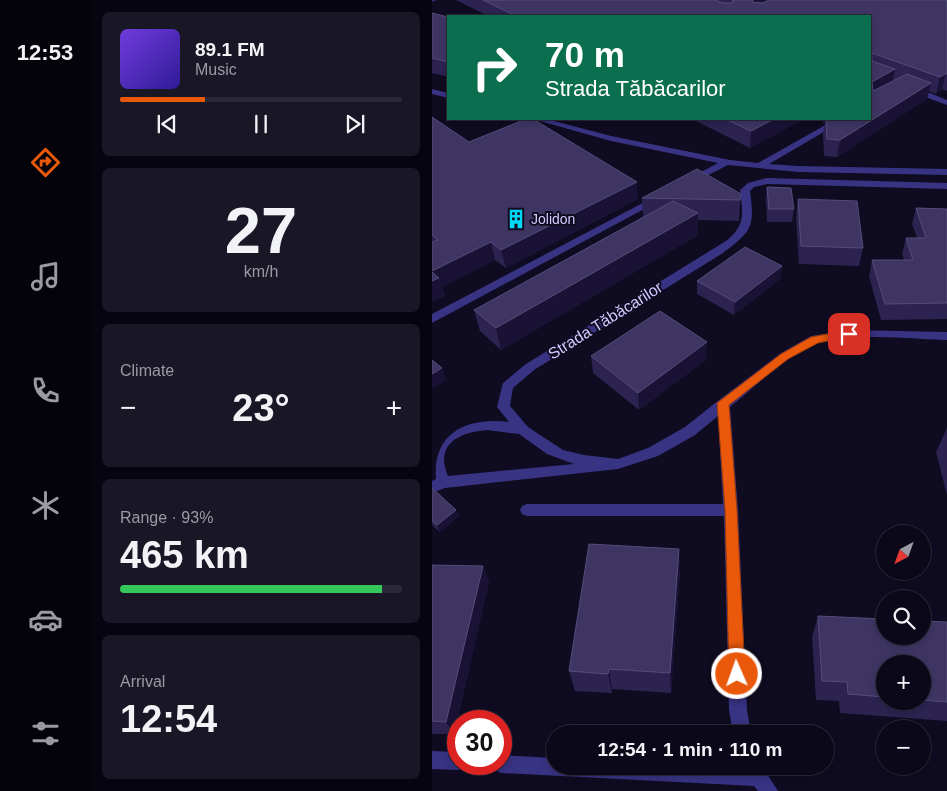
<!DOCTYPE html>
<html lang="en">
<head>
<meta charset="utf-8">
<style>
  body { margin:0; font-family:Arial,sans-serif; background:#191626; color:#f1f3f6; height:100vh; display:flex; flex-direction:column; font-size:19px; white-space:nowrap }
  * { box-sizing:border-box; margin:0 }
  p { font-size:16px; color:#9a9aa2 }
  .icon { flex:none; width:28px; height:28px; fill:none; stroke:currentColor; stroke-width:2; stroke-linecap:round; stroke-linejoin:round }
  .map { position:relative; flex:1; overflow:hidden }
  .sheet { display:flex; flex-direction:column; gap:12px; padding:12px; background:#06040e; width:342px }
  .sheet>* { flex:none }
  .top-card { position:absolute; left:15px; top:15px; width:424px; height:105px; border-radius:0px; box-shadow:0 2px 8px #0003,0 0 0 1px #2b2938; background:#0b6e4f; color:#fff; overflow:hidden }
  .needle { width:32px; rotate:221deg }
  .fabs { position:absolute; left:444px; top:525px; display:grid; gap:10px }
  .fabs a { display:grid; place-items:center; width:55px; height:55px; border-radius:50%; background:#0b0819; box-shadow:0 2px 8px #0003,0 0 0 1px #2b2938; font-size:25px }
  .speed { position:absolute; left:15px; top:710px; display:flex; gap:10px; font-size:25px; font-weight:700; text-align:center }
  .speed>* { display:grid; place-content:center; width:65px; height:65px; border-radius:50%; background:#0b0819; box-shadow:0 2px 8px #0003,0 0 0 1px #2b2938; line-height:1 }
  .speed .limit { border:8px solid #d22; background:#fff; color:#111 }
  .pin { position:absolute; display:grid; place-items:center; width:42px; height:42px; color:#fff; margin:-21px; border-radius:10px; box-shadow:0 2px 8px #0006 }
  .me { position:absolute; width:55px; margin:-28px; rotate:358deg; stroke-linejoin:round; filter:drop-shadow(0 0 4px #0008) }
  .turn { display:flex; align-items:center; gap:18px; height:105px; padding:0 15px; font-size:22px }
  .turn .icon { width:65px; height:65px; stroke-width:2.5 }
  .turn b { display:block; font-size:35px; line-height:42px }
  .big { font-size:38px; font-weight:800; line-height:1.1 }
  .sheet .tile { flex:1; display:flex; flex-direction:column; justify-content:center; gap:8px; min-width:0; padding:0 18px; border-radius:8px; background:#191626 }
  .sheet .dial { align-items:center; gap:0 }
  .dial b { font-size:65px; line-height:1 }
  .song { display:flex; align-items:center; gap:15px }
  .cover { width:60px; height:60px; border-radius:8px; background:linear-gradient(135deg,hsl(260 70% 55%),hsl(250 70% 35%)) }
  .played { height:5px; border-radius:2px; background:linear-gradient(90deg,#ea580c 30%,#2b2938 30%) }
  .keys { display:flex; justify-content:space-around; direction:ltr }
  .heat { display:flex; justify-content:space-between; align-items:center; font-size:28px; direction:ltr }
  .charge { height:8px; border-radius:4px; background:linear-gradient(90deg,#34c759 93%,#2b2938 0) }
  .trip { position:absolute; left:114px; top:725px; width:288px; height:50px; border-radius:25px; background:#0b0819; box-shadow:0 2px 8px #0003,0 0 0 1px #2b2938; font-weight:800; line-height:50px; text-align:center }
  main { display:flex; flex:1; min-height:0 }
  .menu { display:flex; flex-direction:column; width:90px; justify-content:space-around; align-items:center; background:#04030a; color:#9a9aa2 }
  .menu .icon { width:35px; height:35px }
  .menu .active { color:#ea580c }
  .menu b { font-size:22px; color:#f1f3f6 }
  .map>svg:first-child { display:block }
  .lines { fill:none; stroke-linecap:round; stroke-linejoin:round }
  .minor { fill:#383383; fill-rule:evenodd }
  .wall { fill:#2c2350; fill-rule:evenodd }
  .shaded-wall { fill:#191235 }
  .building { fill:#3e3563; stroke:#554c7b }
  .route { fill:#ea580c; stroke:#983908 }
  .labels { text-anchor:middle; stroke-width:4; stroke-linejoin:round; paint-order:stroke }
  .far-poi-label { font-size:14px; fill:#d2cbff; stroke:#0f0b21; text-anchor:start }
  .street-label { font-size:16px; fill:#d2cbff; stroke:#0f0b21 }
</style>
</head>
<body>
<main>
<nav class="menu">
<b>12:53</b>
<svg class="icon active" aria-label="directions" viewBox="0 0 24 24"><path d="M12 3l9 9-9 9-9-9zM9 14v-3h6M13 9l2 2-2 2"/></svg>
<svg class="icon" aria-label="music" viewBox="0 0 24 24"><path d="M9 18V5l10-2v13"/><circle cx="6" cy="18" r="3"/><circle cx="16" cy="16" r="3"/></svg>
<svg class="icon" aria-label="phone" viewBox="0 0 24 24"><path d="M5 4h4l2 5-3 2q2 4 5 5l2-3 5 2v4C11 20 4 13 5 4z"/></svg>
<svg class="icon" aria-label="climate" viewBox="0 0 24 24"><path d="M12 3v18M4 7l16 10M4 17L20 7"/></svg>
<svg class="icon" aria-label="car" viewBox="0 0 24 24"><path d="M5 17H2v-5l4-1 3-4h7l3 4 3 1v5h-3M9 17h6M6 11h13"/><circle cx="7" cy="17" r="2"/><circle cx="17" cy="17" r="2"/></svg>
<svg class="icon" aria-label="filters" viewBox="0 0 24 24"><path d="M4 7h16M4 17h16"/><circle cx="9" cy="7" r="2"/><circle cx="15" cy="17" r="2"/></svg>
</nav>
<section class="sheet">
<div class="tile">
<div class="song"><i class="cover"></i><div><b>89.1 FM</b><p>Music</p></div></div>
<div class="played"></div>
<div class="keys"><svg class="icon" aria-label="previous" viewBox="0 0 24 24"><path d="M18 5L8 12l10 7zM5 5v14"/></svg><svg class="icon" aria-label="pause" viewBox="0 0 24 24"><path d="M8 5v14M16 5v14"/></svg><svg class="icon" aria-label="next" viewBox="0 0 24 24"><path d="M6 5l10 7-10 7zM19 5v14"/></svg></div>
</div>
<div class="tile dial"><b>27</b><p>km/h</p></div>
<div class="tile"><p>Climate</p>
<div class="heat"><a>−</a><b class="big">23°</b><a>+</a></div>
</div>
<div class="tile"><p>Range · 93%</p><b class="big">465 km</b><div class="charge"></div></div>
<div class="tile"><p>Arrival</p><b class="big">12:54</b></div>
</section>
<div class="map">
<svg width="515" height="791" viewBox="0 0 515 791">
  <rect width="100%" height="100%" fill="#0f0b21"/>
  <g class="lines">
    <path class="minor" d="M 0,0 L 4,0 L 1,2 Z
      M 477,87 L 483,87 L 515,100 L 515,105 L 477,91 Z
      M 0,89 L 16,93 L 16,98 L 0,94 Z
      M 101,119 L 114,119 L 179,136 L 298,160 L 326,163 L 404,119 L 414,119 L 337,164 L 366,166 L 515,169 L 515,175 L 366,172 L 296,165 L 259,184 L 256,183 L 256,179 L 286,163 L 179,141 Z
      M 335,178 L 515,183 L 515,189 L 335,184 L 322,187 L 318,191 C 323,227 320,231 291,253 L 102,370 L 81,388 L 78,406 L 96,427 L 131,450 L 152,455 L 186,459 L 216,448 L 253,427 L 287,400 L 349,353 L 379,336 L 417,330 L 515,332 L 515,340 C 484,339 410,332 384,343 C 352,358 325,385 298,407 L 306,510 L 315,710 L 319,734 L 301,734 L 297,710 L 292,516 L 95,516 L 90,514 L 88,510 L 90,506 L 95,504 L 291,504 L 286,416 L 263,435 L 226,456 L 186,469 L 13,488 L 0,493 L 0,481 L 4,479 C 0,429 40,417 77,422 L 65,407 L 71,383 L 94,364 L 294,241 C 314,225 311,214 308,190 L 316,183 ZM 55,430 L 87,434 L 115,454 L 142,464 L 16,476 C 2,444 28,432 55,430 Z
      M 224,196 L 229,199 L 227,201 L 0,323 L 0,314 Z
      M 0,751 L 26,752 L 26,764 L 34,764 L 32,767 L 26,770 L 0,769 Z
      M 69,755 L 122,758 L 122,766 L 330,766 L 346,791 L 326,791 L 322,786 L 69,773 L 63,770 L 60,764 L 69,764 Z"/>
  </g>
  <path class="wall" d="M 24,0 L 515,0 L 515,91 L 510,89 L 504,94 L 497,91 L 495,99 L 405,157 L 392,156 L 391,134 L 393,123 L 391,124 L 391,119 L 438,119 L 438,16 L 56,16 Z
    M 0,13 L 16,17 L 16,77 L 0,73 Z
    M 0,117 L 37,142 L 206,199 L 74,268 L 63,260 L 10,287 L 13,296 L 0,302 Z
    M 260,119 L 372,119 L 318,148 Z
    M 335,187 L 362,209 L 360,222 L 335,222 L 334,200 Z
    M 309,194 L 307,221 L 266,220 L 266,235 L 69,350 L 48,331 L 42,310 L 211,217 L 210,198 Z
    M 366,199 L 431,248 L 427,266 L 367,264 L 364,217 Z
    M 484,208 L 515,209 L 515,319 L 449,320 L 437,276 L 440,260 L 472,260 L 470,254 L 474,238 L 485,238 L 480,224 Z
    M 350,266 L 348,279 L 302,315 L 265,294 L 265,281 Z
    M 159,356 L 274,360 L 207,410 L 161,373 Z
    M 515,428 L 515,495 L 504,452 Z
    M 0,488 L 24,510 L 27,516 L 8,532 L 0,525 Z
    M 0,565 L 51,566 L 57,582 L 22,734 L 0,734 Z
    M 248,572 L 239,693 L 180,689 L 180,693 L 143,691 L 137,671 Z
    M 386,616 L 515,622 L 515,721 L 408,713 L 407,701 L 384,700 L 380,637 ZM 452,664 L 490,664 L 490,701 L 452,701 Z"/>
  <path class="shaded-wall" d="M 321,0 L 351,0 L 320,14 Z
    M 463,69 L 460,85 L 438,98 L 440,82 Z
    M 514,73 L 510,89 L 504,94 L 508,77 Z
    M 499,83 L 495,99 L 405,157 L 408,140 Z
    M 342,119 L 372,119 L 318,148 L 319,131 Z
    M 392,119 L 394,119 L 393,123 L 391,124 Z
    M 205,182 L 206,199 L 74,268 L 69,250 Z
    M 309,194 L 308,215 L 307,221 L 308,200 Z
    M 266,213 L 266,235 L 69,350 L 64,328 Z
    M 59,242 L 63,260 L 10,287 L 13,296 L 0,302 L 0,271 Z
    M 350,266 L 348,279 L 302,315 L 303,302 Z
    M 275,342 L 274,360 L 207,410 L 206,393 Z
    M 10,368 L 14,380 L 0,389 L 0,374 Z
    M 24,510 L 27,516 L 8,532 L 5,525 Z
    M 247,549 L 248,572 L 239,693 L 238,673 Z
    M 51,566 L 57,582 L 22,734 L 14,722 Z
    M 177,669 L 180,689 L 180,693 L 176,674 Z"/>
  <path class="building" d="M 51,0 L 283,0 L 291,3 L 300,3 L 301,1 L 300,0 L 321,0 L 320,2 L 331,3 L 337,0 L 515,0 L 515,73 L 508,77 L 440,53 L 440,61 L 463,69 L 440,82 L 441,91 L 475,74 L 499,83 L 408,140 L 395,139 L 394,119 L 438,119 L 438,16 L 84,16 Z
    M 0,13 L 16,17 L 16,62 L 0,58 Z
    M 0,117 L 37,142 L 94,119 L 101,119 L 205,182 L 69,250 L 59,242 L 0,271 L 0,242 L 6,240 L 0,235 Z
    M 293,119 L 342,119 L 319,131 Z
    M 265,169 L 309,194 L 308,200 L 210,198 Z
    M 335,187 L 359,188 L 362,209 L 337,209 Z
    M 366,199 L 425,201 L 431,248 L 369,246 Z
    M 241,201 L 266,213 L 64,328 L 42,310 Z
    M 484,208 L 515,209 L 515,303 L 453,304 L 440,260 L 481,260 L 474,238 L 494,238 Z
    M 313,247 L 350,266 L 303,302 L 265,281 Z
    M 0,272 L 7,278 L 0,281 Z
    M 228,311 L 275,342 L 206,393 L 159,356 Z
    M 0,360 L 10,368 L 0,374 Z
    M 0,488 L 24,510 L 5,525 L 0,521 Z
    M 157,544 L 247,549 L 238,673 L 177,669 L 176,674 L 137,671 Z
    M 0,565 L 51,566 L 14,722 L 0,721 Z
    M 386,616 L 452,619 L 452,636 L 490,636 L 490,621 L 515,622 L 515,702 L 490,700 L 490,664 L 452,664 L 452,697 L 416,694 L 415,682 L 390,681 Z"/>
  <path class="route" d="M 417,330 L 421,331 L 422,334 L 421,336 L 386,343 L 356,359 L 297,405 L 305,510 L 313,674 L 310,679 L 305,681 L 300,679 L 297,674 L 293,510 L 285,403 L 349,354 L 379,337 Z"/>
  <defs>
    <symbol id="building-bare" viewBox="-9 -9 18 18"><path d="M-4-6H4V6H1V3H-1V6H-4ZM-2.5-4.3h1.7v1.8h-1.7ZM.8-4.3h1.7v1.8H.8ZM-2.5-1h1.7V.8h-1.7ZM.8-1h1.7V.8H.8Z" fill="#00d7f6" stroke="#0f0b21" stroke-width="2.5" paint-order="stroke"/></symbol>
  </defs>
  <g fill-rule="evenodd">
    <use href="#building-bare" x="70" y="205" width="28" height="28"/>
  </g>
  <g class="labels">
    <g class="far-poi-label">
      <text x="99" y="224">Jolidon</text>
    </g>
    <g class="street-label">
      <text transform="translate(173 320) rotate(-32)" y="6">Strada Tăbăcarilor</text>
    </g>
  </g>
</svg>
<div class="fabs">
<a><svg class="needle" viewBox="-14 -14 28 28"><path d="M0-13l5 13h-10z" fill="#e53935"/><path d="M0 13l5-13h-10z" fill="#9a9aa2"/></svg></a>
<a><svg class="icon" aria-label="search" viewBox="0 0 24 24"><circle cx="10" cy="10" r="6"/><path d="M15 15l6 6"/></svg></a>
<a>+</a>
<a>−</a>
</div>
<div class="speed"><div class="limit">30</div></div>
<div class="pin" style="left:417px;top:334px;background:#d93025"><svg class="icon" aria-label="arrive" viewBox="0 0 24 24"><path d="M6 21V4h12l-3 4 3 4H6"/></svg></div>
<svg class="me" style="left:305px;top:674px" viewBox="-20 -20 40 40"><circle r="17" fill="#ea580c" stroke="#fff" stroke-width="3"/><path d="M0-11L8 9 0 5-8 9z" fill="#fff"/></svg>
<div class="trip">12:54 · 1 min · 110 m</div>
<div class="top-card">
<div class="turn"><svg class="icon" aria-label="right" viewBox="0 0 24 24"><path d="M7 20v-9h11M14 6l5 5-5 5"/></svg><div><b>70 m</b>Strada Tăbăcarilor</div></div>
</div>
</div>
</main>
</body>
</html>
